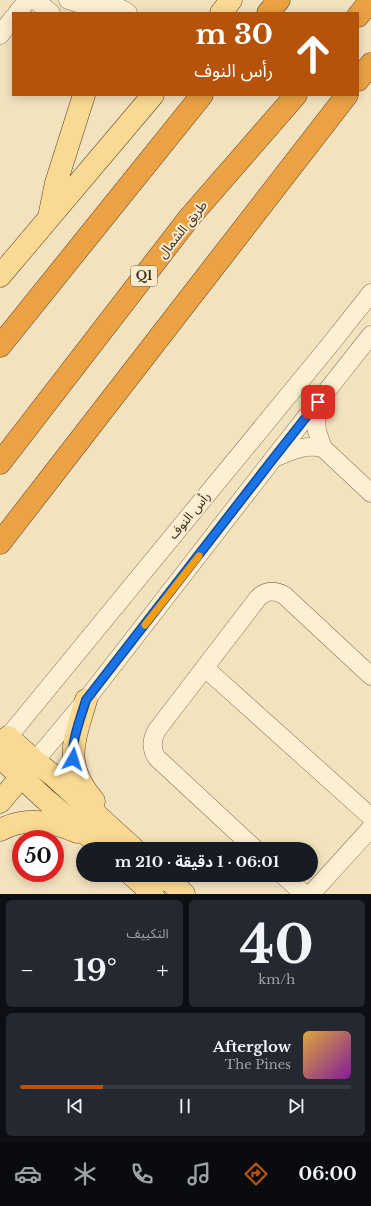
<!DOCTYPE html>
<html lang="ar">
<head>
<meta charset="utf-8">
<style>
  body { margin:0; font-family:"Libre Baskerville","Noto Sans Arabic",serif; background:#242831; color:#f1f3f6; direction:rtl; height:100vh; display:flex; flex-direction:column; font-size:15px; white-space:nowrap }
  * { box-sizing:border-box; margin:0 }
  p { font-size:13px; color:#9ea1a6 }
  .icon { flex:none; width:22px; height:22px; fill:none; stroke:currentColor; stroke-width:2; stroke-linecap:round; stroke-linejoin:round }
  .map { position:relative; height:894px; overflow:hidden; direction:ltr }
  .drawer { display:flex; flex-direction:column; gap:6px; padding:6px; background:#0d0f14; flex:1 }
  .drawer>* { flex:none }
  .top-card { position:absolute; left:12px; top:12px; width:347px; height:84px; border-radius:0px; box-shadow:0 2px 10px #0003; direction:rtl; background:#b45309; color:#fff; overflow:hidden }
  .speed { position:absolute; left:12px; top:830px; display:flex; gap:8px; font-size:20px; font-weight:700; text-align:center }
  .speed>* { display:grid; place-content:center; width:52px; height:52px; border-radius:50%; background:#171b24; box-shadow:0 2px 10px #0003; line-height:1 }
  .speed .limit { border:6px solid #d22; background:#fff; color:#111 }
  .pin { position:absolute; display:grid; place-items:center; width:34px; height:34px; color:#fff; margin:-17px; border-radius:8px; box-shadow:0 2px 6px #0006 }
  .me { position:absolute; width:44px; margin:-22px; rotate:6deg; stroke-linejoin:round; filter:drop-shadow(0 0 3px #0008) }
  .turn { display:flex; align-items:center; gap:14px; height:84px; padding:0 20px; font-size:18px }
  .turn .icon { width:52px; height:52px; stroke-width:2.5 }
  .turn b { display:block; font-size:28px; line-height:34px }
  .big { font-size:30px; font-weight:700; line-height:1.1 }
  .drawer .card { flex:1; display:flex; flex-direction:column; justify-content:center; gap:6px; min-width:0; padding:0 14px; border-radius:6px; background:#242831 }
  .drawer .dial { align-items:center; gap:0 }
  .dial b { font-size:52px; line-height:1 }
  .song { display:flex; align-items:center; gap:12px }
  .cover { width:48px; height:48px; border-radius:6px; background:linear-gradient(135deg,hsl(40 70% 55%),hsl(290 70% 35%)) }
  .played { height:4px; border-radius:2px; background:linear-gradient(90deg,#b45309 25%,#363941 25%) }
  .keys { display:flex; justify-content:space-around; direction:ltr }
  .heat { display:flex; justify-content:space-between; align-items:center; font-size:22px; direction:ltr }
  .drawer .tiles { flex:1; display:grid; gap:6px; grid-template-columns:1fr 1fr }
  .card:last-child { grid-column:span 2 }
  .trip { position:absolute; left:76px; top:842px; width:242px; height:40px; border-radius:20px; background:#171b24; box-shadow:0 2px 10px #0003; font-weight:700; line-height:40px; text-align:center; direction:rtl }
  .tabs { display:flex; height:64px; justify-content:space-around; align-items:center; background:#090b0e; color:#9ea1a6 }
  .tabs .icon { width:28px; height:28px }
  .tabs .current { color:#b45309 }
  .tabs b { font-size:18px; color:#f1f3f6 }
  .map>svg:first-child { display:block }
  .lines { fill:none; stroke-linecap:round; stroke-linejoin:round }
  .minor-casing { stroke:#8c7255; stroke-width:19 }
  .major-casing { stroke:#59402a; stroke-width:23 }
  .highway-casing { stroke:#59402a; stroke-width:23 }
  .minor { stroke:#fcefd2; stroke-width:18 }
  .major { stroke:#fad992; stroke-width:22 }
  .highway { stroke:#eba245; stroke-width:22 }
  .route-casing { stroke:#114b97; stroke-width:10 }
  .route { stroke:#1a73e8; stroke-width:7 }
  .slow { stroke:#f59e0b; stroke-width:7 }
  .labels { text-anchor:middle; stroke-width:4; stroke-linejoin:round; paint-order:stroke }
  .shield { fill:#f9ecce; stroke:#736451; stroke-width:1 }
  .shield-label { font-size:12px; font-weight:bold; fill:#3a2a1b }
  .street-label { font-size:13px; fill:#3a2a1b; stroke:#f9ecce }
</style>
</head>
<body>
<div class="map">
<svg width="371" height="894" viewBox="0 0 371 894">
  <rect width="100%" height="100%" fill="#f2e2be"/>
  <g class="lines">
    <defs>
      <path id="minor" d="M 35,0 L 51,13
        M 68,0 L 87,6 L 100,7
        M 17,13 L 28,0
        M 88,13 C 99,4 117,4 128,13
        M 0,35 L 13,18
        M 318,402 L 316,418 L 317,431 L 323,448 L 371,493
        M 274,458 C 291,451 304,444 323,448
        M 205,668 L 371,817
        M 8,737 L 333,341 L 371,293
        M 35,761 L 86,700 L 273,459 L 371,335
        M 255,849 L 157,758 C 151,749 151,740 157,730 L 258,598 C 266,590 274,590 284,595 L 371,676
        M 283,875 L 304,894
        M 311,894 L 371,828"/>
      <path id="major" d="M 221,13 L 231,0
        M 49,217 L 56,183 L 84,95
        M 0,276 L 153,95
        M 86,700 C 74,742 62,764 94,801
        M 0,745 L 8,737 L 35,761 L 55,777 L 134,849
        M 0,757 L 46,800 L 104,849
        M 0,802 L 30,766
        M 0,830 C 26,816 52,821 77,832
        M 132,875 L 153,894
        M 163,875 L 184,894"/>
      <path id="highway" d="M 268,13 L 279,0
        M 358,16 L 371,0
        M 358,80 L 371,64
        M 0,346 L 202,95
        M 0,463 L 189,218 L 296,95
        M 0,543 L 347,95"/>
    </defs>
    <use href="#minor" class="minor-casing"/>
    <use href="#major" class="major-casing"/>
    <use href="#highway" class="highway-casing"/>
    <use href="#minor" class="minor"/>
    <use href="#major" class="major"/>
    <use href="#highway" class="highway"/>
  </g>
  <g class="lines">
    <defs>
      <path id="route" d="M 73,759 C 71,742 81,717 86,700 L 273,459 L 318,402"/>
    </defs>
    <use href="#route" class="route-casing"/>
    <use href="#route" class="route"/>
    <path class="slow" d="M 145,625 L 199,556"/>
  </g>
  <g class="labels">
    <rect class="shield" x="131" y="266" width="26" height="20" rx="3"/>
    <g class="shield-label">
      <text x="144" y="280">Q1</text>
    </g>
    <g class="street-label">
      <text transform="translate(182 229) rotate(-51)" y="5">طريق الشمال</text>
      <text transform="translate(189 515) rotate(-50)" y="5">رأس النوف</text>
    </g>
  </g>
</svg>
<div class="speed"><div class="limit">50</div></div>
<div class="pin" style="left:318px;top:402px;background:#d93025"><svg class="icon" aria-label="arrive" viewBox="0 0 24 24"><path d="M6 21V4h12l-3 4 3 4H6"/></svg></div>
<svg class="me" style="left:73px;top:759px" viewBox="-20 -20 40 40"><path d="M0-17L14 15 0 8-14 15z" fill="#1a73e8" stroke="#fff" stroke-width="4"/></svg>
<div class="trip">06:01 · 1 دقيقة · 210 m</div>
<div class="top-card">
<div class="turn"><svg class="icon" aria-label="ahead" viewBox="0 0 24 24"><path d="M12 20V5M6 11l6-6 6 6"/></svg><div><b>30 m</b>رأس النوف</div></div>
</div>
</div>
<section class="drawer">
<div class="tiles">
<div class="card dial"><b>40</b><p>km/h</p></div>
<div class="card"><p>التكييف</p>
<div class="heat"><a>−</a><b class="big">19°</b><a>+</a></div>
</div>
<div class="card">
<div class="song"><i class="cover"></i><div><b>Afterglow</b><p>The Pines</p></div></div>
<div class="played"></div>
<div class="keys"><svg class="icon" aria-label="previous" viewBox="0 0 24 24"><path d="M18 5L8 12l10 7zM5 5v14"/></svg><svg class="icon" aria-label="pause" viewBox="0 0 24 24"><path d="M8 5v14M16 5v14"/></svg><svg class="icon" aria-label="next" viewBox="0 0 24 24"><path d="M6 5l10 7-10 7zM19 5v14"/></svg></div>
</div>
</div>
</section>
<nav class="tabs">
<b>06:00</b>
<svg class="icon current" aria-label="directions" viewBox="0 0 24 24"><path d="M12 3l9 9-9 9-9-9zM9 14v-3h6M13 9l2 2-2 2"/></svg>
<svg class="icon" aria-label="music" viewBox="0 0 24 24"><path d="M9 18V5l10-2v13"/><circle cx="6" cy="18" r="3"/><circle cx="16" cy="16" r="3"/></svg>
<svg class="icon" aria-label="phone" viewBox="0 0 24 24"><path d="M5 4h4l2 5-3 2q2 4 5 5l2-3 5 2v4C11 20 4 13 5 4z"/></svg>
<svg class="icon" aria-label="climate" viewBox="0 0 24 24"><path d="M12 3v18M4 7l16 10M4 17L20 7"/></svg>
<svg class="icon" aria-label="car" viewBox="0 0 24 24"><path d="M5 17H2v-5l4-1 3-4h7l3 4 3 1v5h-3M9 17h6M6 11h13"/><circle cx="7" cy="17" r="2"/><circle cx="17" cy="17" r="2"/></svg>
</nav>
</body>
</html>
